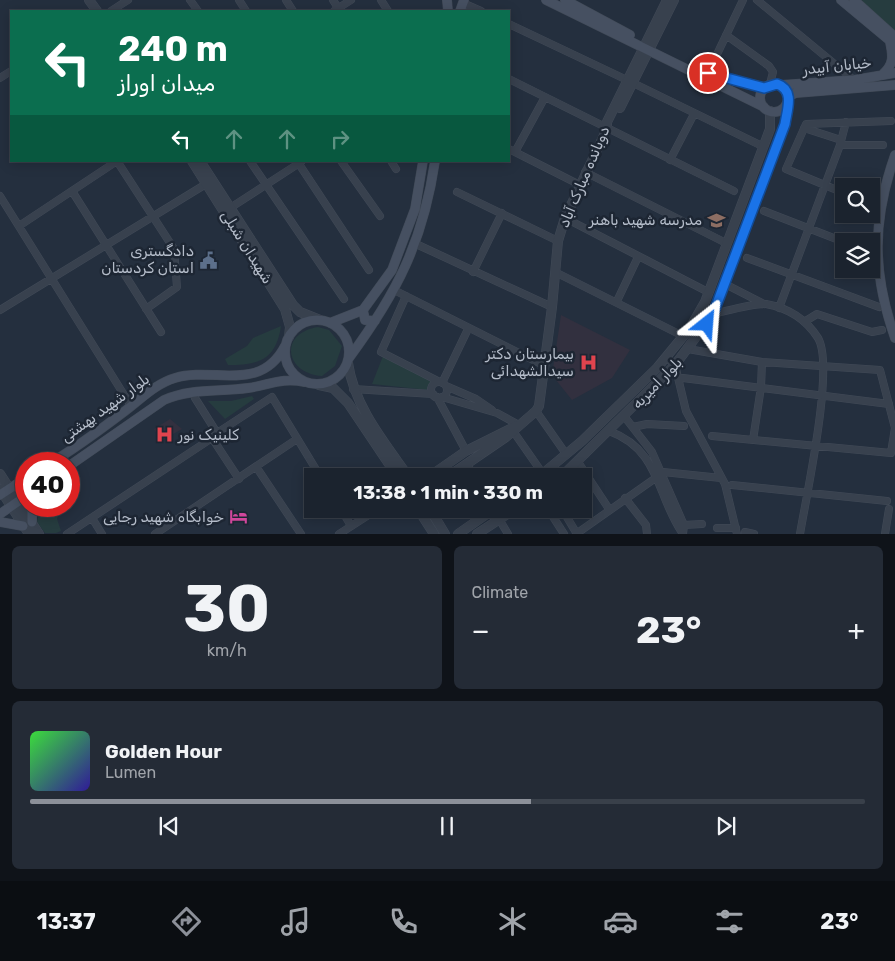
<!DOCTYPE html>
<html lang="en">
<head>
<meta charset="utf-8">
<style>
  body { margin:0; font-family:Rubik,"Noto Sans Arabic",sans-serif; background:#242b36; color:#f1f3f6; height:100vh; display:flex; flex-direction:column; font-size:19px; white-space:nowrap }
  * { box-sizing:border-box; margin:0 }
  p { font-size:16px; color:#a0a4aa }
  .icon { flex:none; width:28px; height:28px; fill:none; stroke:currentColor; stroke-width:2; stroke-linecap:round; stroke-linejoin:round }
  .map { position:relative; height:534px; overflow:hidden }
  .sheet { display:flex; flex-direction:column; gap:12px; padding:12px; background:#0f1319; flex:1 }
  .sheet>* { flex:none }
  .banner { position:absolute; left:10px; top:10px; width:500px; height:152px; border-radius:0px; box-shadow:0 2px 12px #0003,0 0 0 1px #39404a; background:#0b6e4f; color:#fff; overflow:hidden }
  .buttons { position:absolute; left:835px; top:178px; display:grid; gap:10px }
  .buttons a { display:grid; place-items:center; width:45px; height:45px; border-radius:0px; background:#1b232e; box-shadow:0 2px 12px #0003,0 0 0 1px #39404a; font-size:25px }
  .speed { position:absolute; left:15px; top:452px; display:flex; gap:10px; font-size:25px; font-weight:700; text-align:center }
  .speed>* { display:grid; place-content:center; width:65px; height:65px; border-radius:50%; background:#1b232e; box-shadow:0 2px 12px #0003,0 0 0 1px #39404a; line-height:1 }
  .speed .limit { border:8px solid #d22; background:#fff; color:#111 }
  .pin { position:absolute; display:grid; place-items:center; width:42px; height:42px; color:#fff; margin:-21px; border:2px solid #fff; border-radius:50%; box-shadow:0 1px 5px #0007 }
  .me { position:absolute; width:55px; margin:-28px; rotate:28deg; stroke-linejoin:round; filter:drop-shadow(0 0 4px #0008) }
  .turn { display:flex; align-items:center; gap:18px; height:105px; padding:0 25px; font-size:22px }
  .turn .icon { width:65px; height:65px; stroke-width:2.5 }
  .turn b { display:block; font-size:35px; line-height:42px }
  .lanes { display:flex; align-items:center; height:48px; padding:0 25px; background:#0003; justify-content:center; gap:25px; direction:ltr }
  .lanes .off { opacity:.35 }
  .big { font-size:38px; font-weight:700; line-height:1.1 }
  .sheet .widget { flex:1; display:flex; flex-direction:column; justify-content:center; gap:8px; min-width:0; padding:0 18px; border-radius:8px; background:#242b36 }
  .sheet .dial { align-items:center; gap:0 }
  .dial b { font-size:65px; line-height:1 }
  .song { display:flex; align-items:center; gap:15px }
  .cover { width:60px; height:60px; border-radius:8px; background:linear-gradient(135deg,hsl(120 70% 55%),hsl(250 70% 35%)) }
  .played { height:5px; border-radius:2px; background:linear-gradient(90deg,#8c9099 60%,#39404a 60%) }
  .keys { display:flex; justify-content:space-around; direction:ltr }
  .heat { display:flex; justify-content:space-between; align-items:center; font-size:28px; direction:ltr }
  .sheet .tiles { flex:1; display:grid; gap:12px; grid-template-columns:1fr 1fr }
  .widget:last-child { grid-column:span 2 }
  .trip { position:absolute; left:304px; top:468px; width:288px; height:50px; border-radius:0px; background:#1b232e; box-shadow:0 2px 12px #0003,0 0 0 1px #39404a; font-weight:700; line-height:50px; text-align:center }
  .tabs { display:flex; height:80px; justify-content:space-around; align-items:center; background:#0b0e12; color:#a0a4aa }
  .tabs .icon { width:35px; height:35px }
  .tabs .active { color:#8c9099 }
  .tabs b { font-size:22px; color:#f1f3f6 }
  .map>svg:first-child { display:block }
  .medical { fill:#32303f }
  .green { fill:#263c3f }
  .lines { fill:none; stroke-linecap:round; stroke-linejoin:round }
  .minor-casing { stroke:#414a57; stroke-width:8 }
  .tertiary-casing { stroke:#414a57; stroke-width:10 }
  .secondary-casing { stroke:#414a57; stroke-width:10 }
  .minor { stroke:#38414e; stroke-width:7 }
  .tertiary { stroke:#38414e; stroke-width:9 }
  .secondary { stroke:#465061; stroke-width:9 }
  .route-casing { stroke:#114b97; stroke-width:12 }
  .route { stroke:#1a73e8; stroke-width:9 }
  .labels { text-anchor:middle; stroke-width:5; stroke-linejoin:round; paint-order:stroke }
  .street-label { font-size:15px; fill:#b4bcc9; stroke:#1d2633 }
  .poi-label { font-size:15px; fill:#b4bcc9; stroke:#1d2633; text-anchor:end }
</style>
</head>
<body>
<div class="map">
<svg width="895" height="534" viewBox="0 0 895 534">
  <rect width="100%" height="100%" fill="#242f3e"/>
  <path class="medical" d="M 561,315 L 630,350 L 612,378 L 572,400 L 552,375 Z
    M 170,419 L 182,429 L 161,441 L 154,429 Z"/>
  <path class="green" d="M 862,0 L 895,0 L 895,32 L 866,10 Z
    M 281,326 C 276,360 259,365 228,365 L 225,359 L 247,346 L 253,338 Z
    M 318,327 L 329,330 L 342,346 L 335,366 L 322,376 C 284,373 279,333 318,327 Z
    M 383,356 L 432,381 L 428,390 L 372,384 Z
    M 252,396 L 254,399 L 225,419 L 208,401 L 231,401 Z
    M 41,506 L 60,506 L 57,519 L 61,531 L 56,533 L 45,533 L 37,522 Z"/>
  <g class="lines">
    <defs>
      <path id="minor" d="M 190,0 L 198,11
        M 239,0 L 246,11
        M 286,0 L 293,11
        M 333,0 L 340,11
        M 381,0 L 388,11
        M 757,0 L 854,80
        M 463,3 L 481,11
        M 111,11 L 128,0
        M 334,11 L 351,0
        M 509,24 L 627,80
        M 726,35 L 769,66 L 773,72 L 770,84
        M 708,73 L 743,0
        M 0,78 L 11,71
        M 509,79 L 734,191
        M 633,83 L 764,147
        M 804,128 L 841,140
        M 840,145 L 883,145
        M 509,149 L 580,185
        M 515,152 L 545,97
        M 670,160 L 694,114
        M 117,161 L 174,249 L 177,287 L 146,309
        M 250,161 L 344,299
        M 297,161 L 369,270
        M 341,161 L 380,216
        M 391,161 L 396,169
        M 585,172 L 726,243
        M 72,191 L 161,332
        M 457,192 L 558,241
        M 844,193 L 786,169 L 806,124 L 891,121
        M 0,196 L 131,406
        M 230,208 L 301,162
        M 764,211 L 844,242
        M 565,218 L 708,292
        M 19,226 L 117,161
        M 416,244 L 552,307
        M 747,258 L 879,307
        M 473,272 L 502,213
        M 555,272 L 683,336
        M 725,284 L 764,304
        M 394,290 L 545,366
        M 406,296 L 381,352 L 440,382
        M 617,301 L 638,257
        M 779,308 L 840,145 L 846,122
        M 0,310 L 206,184
        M 713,314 C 727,311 753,303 766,304 C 788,308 806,319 818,338 C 835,366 806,497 800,534
        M 804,322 L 817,314 L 872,332 L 882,330
        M 688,349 L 762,362 L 880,370 L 895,428 L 891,453 L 712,436
        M 667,358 L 675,365 L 686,411 L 725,484 L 737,534
        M 683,378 L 889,404
        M431 390a8 8 0 1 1 16 0a8 8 0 1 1-16 0Z
        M 442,383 L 468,329
        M 446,386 L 476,399 L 492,410
        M 353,389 L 433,394
        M 437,397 L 466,451
        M 442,397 L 497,413 L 519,425
        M 536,411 L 566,454
        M 624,416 L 652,452 L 684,525 L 683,534
        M 633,427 L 647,424 L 684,426
        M 513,431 L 543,474
        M 609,431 C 661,450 656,496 683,534
        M 217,433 L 272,397 L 320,476
        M 212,438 L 239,479
        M 753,440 L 761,387 L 762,362
        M 578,462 L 609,509
        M 467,464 L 474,476
        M 257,468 L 301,534
        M 663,472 L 721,478
        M 732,485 L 887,501
        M 625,498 L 646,525 L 647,534
        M 341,509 L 351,526
        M 548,509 L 564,534
        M 562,509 L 577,534
        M 92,518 L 102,534
        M 499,519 L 508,534
        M 684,525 L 702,524
        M 717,528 L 736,528
        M 745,532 L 754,534
        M 67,534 L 212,438 L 217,433 L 195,398
        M 155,534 L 297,439
        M 339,534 L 378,509
        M 576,534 L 657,477
        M 885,534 L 889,509"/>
      <path id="tertiary" d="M 89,0 L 97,11
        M 620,108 L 674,0
        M 192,161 L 285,309 L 290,327 L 289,337
        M 200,161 L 293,305 L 300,312 L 320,320
        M 348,363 C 354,406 384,442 408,476
        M 319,385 L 333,388 L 348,403 L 397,476
        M 0,474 L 39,534
        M 430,476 L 466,451 L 516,426
        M 449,476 L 506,437 L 536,411 L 539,406 L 552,307 L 558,241 L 565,218 L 607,129 L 607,122 L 667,0
        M 540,476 L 582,441 L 657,368 L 690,328 L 705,302 L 770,129 L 770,111
        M 562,476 L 675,365 L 713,314 L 785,124 L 788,103
        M 0,489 L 29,534
        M 418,509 L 434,534
        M 430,509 L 445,534
        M 458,534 L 494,509
        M 477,534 L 515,509"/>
      <path id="secondary" d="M 447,0 L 448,11
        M 546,0 L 764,107
        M 565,0 L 630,35
        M 841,0 L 895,45
        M 854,0 L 895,37
        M 460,11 L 464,0
        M 693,67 L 724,78 L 764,87
        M 883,74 C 894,64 893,56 890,42
        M760 98a14 14 0 1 1 28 0a14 14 0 1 1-28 0Z
        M 781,85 L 854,80 L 895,73
        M 789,96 L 796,93 L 895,85
        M 895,155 C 872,221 872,272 895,338
        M 363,310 L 365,320 L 375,321
        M285 352a32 32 0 1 1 64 0a32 32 0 1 1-64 0Z
        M 330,323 L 363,310 L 392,270 L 415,209 L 423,161
        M 349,358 C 397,293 423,242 435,161
        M 49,464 C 76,448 100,430 125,411 C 141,399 155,384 175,378 C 214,366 260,394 285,346
        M 69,466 L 164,400 C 191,388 219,392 248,388 C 270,385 281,377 305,382
        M 0,495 L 26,478
        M 32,506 L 32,522
        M 0,514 L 26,496
        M 0,522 L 23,526"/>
    </defs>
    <use href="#minor" class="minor-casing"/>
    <use href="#tertiary" class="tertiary-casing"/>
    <use href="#secondary" class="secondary-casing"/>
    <use href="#minor" class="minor"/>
    <use href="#tertiary" class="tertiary"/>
    <use href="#secondary" class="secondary"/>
  </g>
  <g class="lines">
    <defs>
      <path id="route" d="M 707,324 L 713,314 L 785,124 C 787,110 795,90 777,84 L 764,88 L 708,73"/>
    </defs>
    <use href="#route" class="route-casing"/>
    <use href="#route" class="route"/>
  </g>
  <defs>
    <symbol id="school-bare" viewBox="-9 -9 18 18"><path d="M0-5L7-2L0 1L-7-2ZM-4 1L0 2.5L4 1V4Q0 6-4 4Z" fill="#8d6e63" stroke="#1d2633" stroke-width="2.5" paint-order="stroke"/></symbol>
    <symbol id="civic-bare" viewBox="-9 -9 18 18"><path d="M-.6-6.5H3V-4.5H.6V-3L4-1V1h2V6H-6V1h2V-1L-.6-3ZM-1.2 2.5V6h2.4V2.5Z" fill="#5c6f8a" stroke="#1d2633" stroke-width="2.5" paint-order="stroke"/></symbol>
    <symbol id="hospital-bare" viewBox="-9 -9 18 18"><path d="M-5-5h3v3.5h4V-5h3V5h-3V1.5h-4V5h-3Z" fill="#e0444e" stroke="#1d2633" stroke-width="2.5" paint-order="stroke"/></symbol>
    <symbol id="hotel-bare" viewBox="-9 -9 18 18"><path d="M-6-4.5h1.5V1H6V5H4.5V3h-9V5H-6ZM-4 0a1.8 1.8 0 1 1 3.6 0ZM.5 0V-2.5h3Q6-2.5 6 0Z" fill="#d1479c" stroke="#1d2633" stroke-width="2.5" paint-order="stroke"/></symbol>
  </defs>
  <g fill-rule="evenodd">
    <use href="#school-bare" x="704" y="208" width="25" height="25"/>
    <use href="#civic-bare" x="196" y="248" width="25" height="25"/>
    <use href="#hospital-bare" x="576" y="350" width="25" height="25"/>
    <use href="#hospital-bare" x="152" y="422" width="25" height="25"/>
    <use href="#hotel-bare" x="226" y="504" width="25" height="25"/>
  </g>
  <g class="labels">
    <g class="street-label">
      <text transform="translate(837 66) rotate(-6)" y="5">خیابان آبیدر</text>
      <text transform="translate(584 177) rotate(-67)" y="5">دوبانده مبارک آباد</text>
      <text transform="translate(247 247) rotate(58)" y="5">شهیدان شبلی</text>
      <text transform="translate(657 383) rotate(-46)" y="5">بلوار امیریه</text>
      <text transform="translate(105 408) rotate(-36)" y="5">بلوار شهید بهشتی</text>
    </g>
    <g class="poi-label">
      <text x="702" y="225">مدرسه شهید باهنر</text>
      <text x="194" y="256">دادگستری<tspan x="194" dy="17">استان کردستان</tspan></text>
      <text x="574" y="359">بیمارستان دکتر<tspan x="574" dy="17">سیدالشهدائی</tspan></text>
      <text x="178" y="440" text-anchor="start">کلینیک نور</text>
      <text x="224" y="522">خوابگاه شهید رجایی</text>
    </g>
  </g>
</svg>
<div class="buttons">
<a><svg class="icon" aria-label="search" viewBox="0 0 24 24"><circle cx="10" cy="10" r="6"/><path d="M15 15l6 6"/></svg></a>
<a><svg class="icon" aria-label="layers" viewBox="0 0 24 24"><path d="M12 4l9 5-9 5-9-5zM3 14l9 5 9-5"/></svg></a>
</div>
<div class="speed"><div class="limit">40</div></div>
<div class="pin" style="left:708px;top:73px;background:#d93025"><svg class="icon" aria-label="arrive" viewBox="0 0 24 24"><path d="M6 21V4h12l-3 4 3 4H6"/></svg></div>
<svg class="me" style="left:707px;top:324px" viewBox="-20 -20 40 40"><path d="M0-17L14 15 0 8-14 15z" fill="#1a73e8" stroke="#fff" stroke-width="4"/></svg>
<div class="trip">13:38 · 1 min · 330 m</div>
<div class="banner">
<div class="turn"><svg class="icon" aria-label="left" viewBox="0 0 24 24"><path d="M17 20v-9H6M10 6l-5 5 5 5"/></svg><div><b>240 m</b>میدان اوراز</div></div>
<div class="lanes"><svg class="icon" aria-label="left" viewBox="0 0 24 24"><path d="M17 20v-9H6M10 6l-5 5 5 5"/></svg><svg class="icon off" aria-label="ahead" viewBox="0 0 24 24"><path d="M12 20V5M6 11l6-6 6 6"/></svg><svg class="icon off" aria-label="ahead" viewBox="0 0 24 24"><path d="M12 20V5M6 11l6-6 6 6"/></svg><svg class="icon off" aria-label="right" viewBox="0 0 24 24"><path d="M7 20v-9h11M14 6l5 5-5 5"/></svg></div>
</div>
</div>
<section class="sheet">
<div class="tiles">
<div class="widget dial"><b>30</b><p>km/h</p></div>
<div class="widget"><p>Climate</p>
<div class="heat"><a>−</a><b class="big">23°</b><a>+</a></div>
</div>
<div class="widget">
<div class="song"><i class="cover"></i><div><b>Golden Hour</b><p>Lumen</p></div></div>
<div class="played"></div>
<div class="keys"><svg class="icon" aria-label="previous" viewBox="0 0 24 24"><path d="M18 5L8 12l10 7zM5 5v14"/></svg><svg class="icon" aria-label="pause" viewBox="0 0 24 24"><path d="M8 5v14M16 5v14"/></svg><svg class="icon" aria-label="next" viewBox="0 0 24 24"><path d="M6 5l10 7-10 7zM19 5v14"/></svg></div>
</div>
</div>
</section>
<nav class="tabs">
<b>13:37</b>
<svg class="icon active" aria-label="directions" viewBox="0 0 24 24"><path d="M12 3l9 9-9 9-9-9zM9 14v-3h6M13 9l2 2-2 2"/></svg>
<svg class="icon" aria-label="music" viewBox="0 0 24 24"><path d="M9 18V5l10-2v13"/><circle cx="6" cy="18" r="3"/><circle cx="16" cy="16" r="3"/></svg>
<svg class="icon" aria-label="phone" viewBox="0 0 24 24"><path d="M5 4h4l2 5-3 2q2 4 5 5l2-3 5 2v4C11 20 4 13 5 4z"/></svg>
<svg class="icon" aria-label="climate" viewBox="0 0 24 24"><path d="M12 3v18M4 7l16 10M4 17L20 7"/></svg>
<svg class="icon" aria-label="car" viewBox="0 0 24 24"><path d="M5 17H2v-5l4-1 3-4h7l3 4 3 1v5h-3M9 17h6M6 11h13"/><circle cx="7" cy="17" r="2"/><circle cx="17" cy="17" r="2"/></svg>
<svg class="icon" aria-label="filters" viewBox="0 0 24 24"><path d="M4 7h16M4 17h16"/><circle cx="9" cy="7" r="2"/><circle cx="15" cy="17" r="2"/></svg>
<b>23°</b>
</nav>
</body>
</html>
